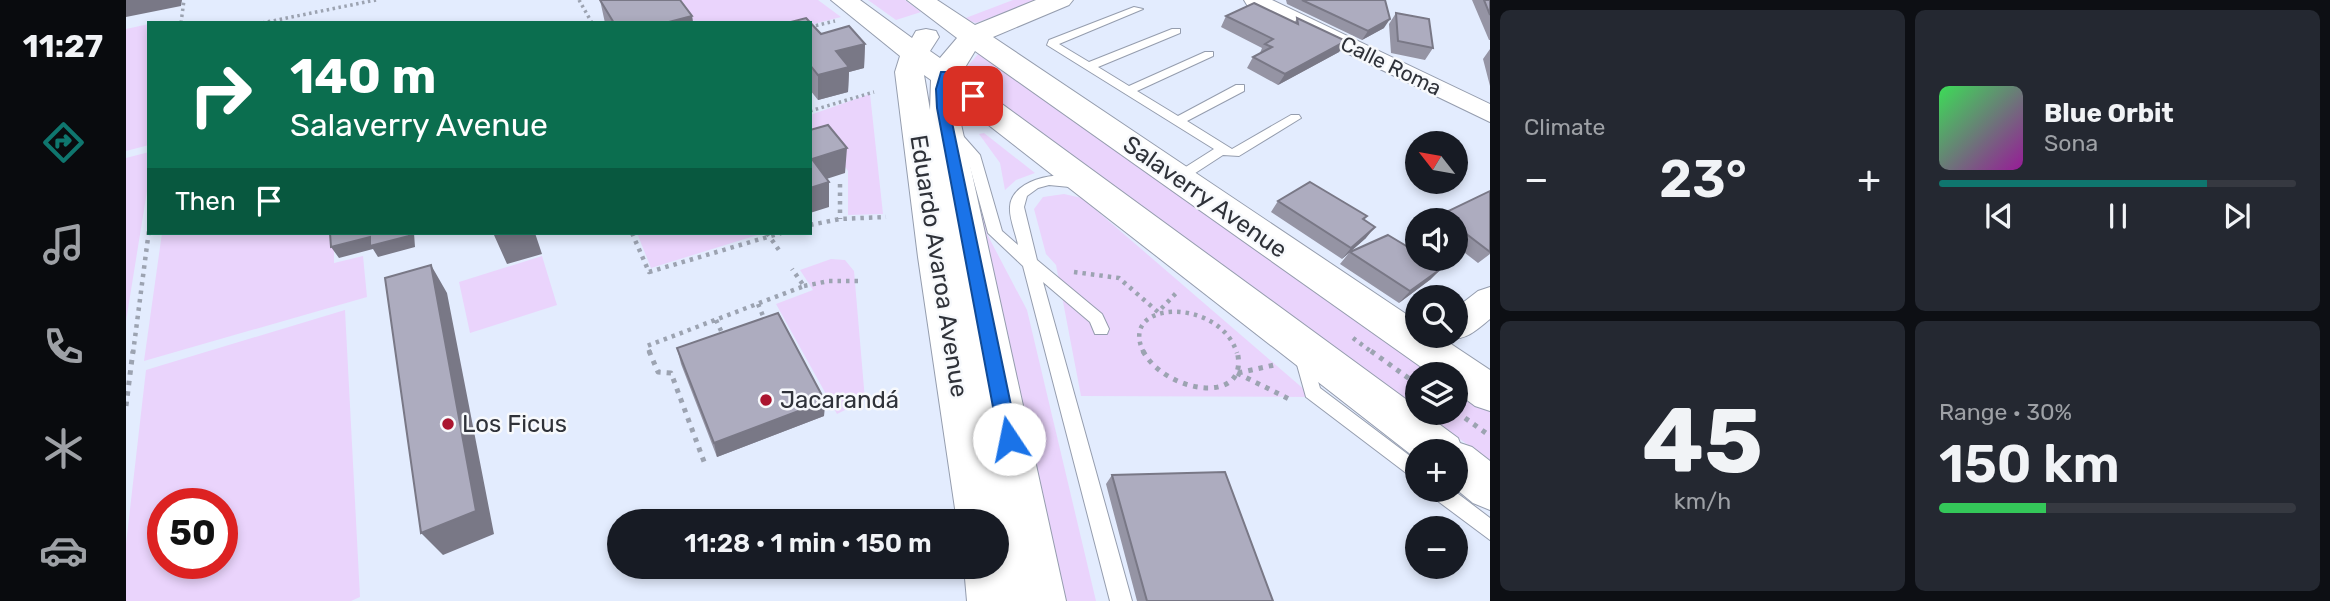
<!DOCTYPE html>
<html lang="en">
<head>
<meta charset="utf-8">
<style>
  body { margin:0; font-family:Rubik,sans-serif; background:#242831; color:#f1f3f6; height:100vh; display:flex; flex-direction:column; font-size:26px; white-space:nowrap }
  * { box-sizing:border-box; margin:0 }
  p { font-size:23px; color:#9ea1a6 }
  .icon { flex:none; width:38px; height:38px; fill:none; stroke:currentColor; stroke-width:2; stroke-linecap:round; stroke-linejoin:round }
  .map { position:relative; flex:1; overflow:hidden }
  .panel { display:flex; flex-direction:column; gap:10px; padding:10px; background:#0d0f14; width:840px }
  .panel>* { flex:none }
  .hud { position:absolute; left:21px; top:21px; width:665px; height:214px; border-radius:0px; box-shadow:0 4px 10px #0003; background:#0b6e4f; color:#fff; overflow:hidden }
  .needle { width:46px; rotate:301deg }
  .tools { position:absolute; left:1279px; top:131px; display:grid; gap:14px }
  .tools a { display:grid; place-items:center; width:63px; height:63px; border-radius:50%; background:#171b24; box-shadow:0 4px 10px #0003; font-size:35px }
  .speed { position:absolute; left:21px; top:488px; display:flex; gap:14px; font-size:35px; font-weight:700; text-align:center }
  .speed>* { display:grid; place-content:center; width:91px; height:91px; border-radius:50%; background:#171b24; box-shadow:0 4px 10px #0003; line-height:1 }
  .speed .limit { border:10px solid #d22; background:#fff; color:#111 }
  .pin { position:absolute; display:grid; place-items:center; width:60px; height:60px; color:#fff; margin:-30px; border-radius:14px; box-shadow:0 4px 10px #0006 }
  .me { position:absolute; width:77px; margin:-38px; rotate:349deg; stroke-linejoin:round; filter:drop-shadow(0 0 5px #0008) }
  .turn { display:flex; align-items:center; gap:24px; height:147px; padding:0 28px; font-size:32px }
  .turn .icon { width:91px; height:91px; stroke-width:2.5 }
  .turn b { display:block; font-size:49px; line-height:60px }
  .then { display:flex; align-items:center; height:66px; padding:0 28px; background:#0003; gap:14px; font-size:26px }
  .big { font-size:52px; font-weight:600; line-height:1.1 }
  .panel .tile { flex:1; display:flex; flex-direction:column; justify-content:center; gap:10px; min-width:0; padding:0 24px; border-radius:10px; background:#242831 }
  .panel .dial { align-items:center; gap:0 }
  .dial b { font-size:91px; line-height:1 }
  .song { display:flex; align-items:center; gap:21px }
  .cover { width:84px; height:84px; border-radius:10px; background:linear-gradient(135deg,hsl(130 70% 55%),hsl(300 70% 35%)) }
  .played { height:7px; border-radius:4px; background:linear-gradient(90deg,#0f766e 75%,#363941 75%) }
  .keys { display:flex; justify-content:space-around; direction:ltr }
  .heat { display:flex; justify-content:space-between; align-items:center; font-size:38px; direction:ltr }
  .charge { height:10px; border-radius:5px; background:linear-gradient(90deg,#34c759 30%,#363941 0) }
  .panel .tiles { flex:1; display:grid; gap:10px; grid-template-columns:repeat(2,1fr) }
  .trip { position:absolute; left:481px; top:509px; width:402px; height:70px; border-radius:35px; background:#171b24; box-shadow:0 4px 10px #0003; font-weight:600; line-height:70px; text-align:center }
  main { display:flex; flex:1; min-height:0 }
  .dock { display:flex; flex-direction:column; width:126px; justify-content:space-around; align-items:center; background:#090b0e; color:#9ea1a6 }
  .dock .icon { width:49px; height:49px }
  .dock .current { color:#0f766e }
  .dock b { font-size:32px; color:#f1f3f6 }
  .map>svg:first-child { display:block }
  .green { fill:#ead4fc; fill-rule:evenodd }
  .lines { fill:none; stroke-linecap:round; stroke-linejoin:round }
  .lane-casing { stroke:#959dae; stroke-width:2 }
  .street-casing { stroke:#959dae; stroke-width:2 }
  .secondary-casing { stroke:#959dae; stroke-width:2 }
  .path-far2 { stroke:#9ca3b1; stroke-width:3.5; stroke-dasharray:2.5 3.5; stroke-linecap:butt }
  .path-far1 { stroke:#9ca3b1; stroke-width:4.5; stroke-dasharray:3.5 5; stroke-linecap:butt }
  .path { stroke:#9ca3b1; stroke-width:5; stroke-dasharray:4.5 6; stroke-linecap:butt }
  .lane { fill:#fff; fill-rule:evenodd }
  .street { fill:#fff; fill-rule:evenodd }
  .secondary { fill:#fff; fill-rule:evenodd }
  .wall { fill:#9594a4 }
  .shaded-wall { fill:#797886 }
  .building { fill:#adacbf; stroke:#797886; stroke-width:2 }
  .route { fill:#1a73e8; stroke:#114b97; stroke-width:2 }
  .poi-dot { fill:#ab1530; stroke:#f7f9fc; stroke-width:2.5 }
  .labels { text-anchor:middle; stroke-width:5; stroke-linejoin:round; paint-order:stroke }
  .far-street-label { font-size:21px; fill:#2f3239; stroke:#f7f9fc }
  .street-label { font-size:24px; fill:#2f3239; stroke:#f7f9fc }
  .poi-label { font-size:24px; fill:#2f3239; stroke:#f7f9fc; text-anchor:start }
</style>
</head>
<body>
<main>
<nav class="dock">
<b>11:27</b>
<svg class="icon current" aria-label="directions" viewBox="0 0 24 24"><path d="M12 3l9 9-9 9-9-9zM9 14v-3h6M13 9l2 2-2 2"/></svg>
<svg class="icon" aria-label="music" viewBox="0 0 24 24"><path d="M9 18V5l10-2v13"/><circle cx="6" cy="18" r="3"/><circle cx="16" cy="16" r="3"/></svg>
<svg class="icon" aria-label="phone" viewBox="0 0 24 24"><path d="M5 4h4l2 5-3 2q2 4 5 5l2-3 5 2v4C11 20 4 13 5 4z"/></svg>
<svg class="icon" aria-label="climate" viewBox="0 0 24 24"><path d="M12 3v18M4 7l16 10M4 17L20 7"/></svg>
<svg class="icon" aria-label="car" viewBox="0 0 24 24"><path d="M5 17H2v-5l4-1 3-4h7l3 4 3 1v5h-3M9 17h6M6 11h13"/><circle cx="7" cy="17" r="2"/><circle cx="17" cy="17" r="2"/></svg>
</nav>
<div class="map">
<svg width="1364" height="601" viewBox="0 0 1364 601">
  <rect width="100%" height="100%" fill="#e3ecfe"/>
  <path class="green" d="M 552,0 L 692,0 L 715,17 L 684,25 L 569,23 Z
    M 742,0 L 779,0 L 795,12 L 770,20 Z
    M 887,0 L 912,0 L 850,23 L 837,19 Z
    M 23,24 L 23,145 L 0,151 L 0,29 Z
    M 854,52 L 1328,374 L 1292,374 L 1291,408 L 839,79 L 839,69 Z
    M 744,94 L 757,214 L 722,215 L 722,171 L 704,146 L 684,151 L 684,115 Z
    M 858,133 L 909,173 L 890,180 L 879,190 L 874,163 L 853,134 Z
    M 23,152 L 23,179 L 0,321 L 0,158 Z
    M 843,175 L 849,176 L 861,234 L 901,310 L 970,601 L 938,601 Z
    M 938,194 L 956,198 L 1187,397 L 955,396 L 930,265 L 920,254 L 908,209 L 917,197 Z
    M 36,233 L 208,233 L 208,263 L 237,256 L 241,297 L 18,361 Z
    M 511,233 L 638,233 L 525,268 Z
    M 416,256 L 431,305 L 344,333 L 333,282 Z
    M 705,259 L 719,260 L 728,271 L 739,400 L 711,414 L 650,304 L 687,290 L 674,270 Z
    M 219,310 L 234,597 L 225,601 L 0,601 L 0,544 L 20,370 ZM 37,504 L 96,504 L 96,564 L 37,564 Z
    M 1330,376 L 1364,399 L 1364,461 L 1298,413 L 1330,413 Z"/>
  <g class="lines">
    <defs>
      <path id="lane" d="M 1008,7 L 1017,9 L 933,44 L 963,62 L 1046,29 L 1054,29 L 1054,33 L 972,67 L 1003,86 L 1079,52 L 1087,52 L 1087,56 L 1011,91 L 1052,116 L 1110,85 L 1118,85 L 1118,91 L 1061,121 L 1106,149 L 1165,115 L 1173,115 L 1175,118 L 1113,156 L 1097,155 L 1057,181 L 1047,181 L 1045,178 L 1047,175 L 1088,149 L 921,45 L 923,40 Z
        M 826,128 L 831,129 L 854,155 L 876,231 L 892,245 C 890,234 883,218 884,207 C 885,177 944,167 961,183 L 954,188 L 923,185 L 912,188 L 901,196 L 898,207 L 911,260 L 976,314 L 983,329 L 981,334 L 969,334 L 964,322 L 917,282 L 1006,601 L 984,601 L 897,266 L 862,233 L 841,156 L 820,132 Z
        M 1176,347 L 1182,349 L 1184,354 L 1194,388 L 1292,462 L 1292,482 L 1180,397 L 1168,354 L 1170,349 Z
        M 1302,490 L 1327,490 L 1364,518 L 1364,540 L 1305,496 Z"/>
      <path id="street" d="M 1118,0 L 1146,0 L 1364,104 L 1364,122 L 1121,5 Z
        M 1364,287 L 1364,319 C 1349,331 1338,343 1318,337 L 1330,336 L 1330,308 L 1352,291 Z"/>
      <path id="secondary" d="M 705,0 L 734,0 L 786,38 L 790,31 L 800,29 L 810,31 L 813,37 L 804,51 L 814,58 L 831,38 L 781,0 L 811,0 L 849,25 L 910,0 L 947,0 L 943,5 L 867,37 L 1292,322 L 1292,336 L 1313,336 L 1364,370 L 1364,411 L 1349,406 L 1330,392 L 1330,374 L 1305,374 L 849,51 L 835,74 L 1292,408 L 1292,413 L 1298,413 L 1332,438 L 1334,443 L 1346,447 L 1364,461 L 1364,510 L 1347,503 L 1330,489 L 1330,452 L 1292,452 L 1292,460 L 833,102 L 835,124 L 940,601 L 841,601 L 838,567 L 872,567 L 872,545 L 879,549 L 876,530 L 872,539 L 872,522 L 831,522 L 792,257 L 769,72 L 774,56 ZM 798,75 L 805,80 L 804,110 Z"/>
    </defs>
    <use href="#lane" class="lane-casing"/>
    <use href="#street" class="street-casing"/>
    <use href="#secondary" class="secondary-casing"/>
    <path class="path-far2" d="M 453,0 L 466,23
      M 55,23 L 58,0
      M 136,23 L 250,0
      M 684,27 L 709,21
      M 684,111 L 748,92"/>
    <path class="path-far1" d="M 714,184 L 714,219
      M 684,225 L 714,219 L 760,217
      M 506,233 L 523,272 L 655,233
      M 641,233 L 655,253
      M 948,272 L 993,278 L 1032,312 L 1053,290
      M 678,286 L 703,281 L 735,281
      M 632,304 L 640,323
      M 590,320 L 597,335
      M 1227,338 L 1247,353
      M 7,353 L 23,230
      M 524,353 L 521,346 L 678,286 L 666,269
      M 1018,353 C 990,300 1093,296 1111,353"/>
    <path class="path" d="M 523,351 L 532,372 L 545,373 L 580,467
      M 1017,351 C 1039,393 1125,407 1111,351
      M 1245,351 L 1292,385
      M 1111,373 L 1167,401
      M 1112,373 L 1148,365
      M 0,406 L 7,351
      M 1339,418 L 1364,436"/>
    <use href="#lane" class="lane"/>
    <use href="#street" class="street"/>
    <use href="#secondary" class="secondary"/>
  </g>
  <path class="wall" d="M 474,0 L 566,16 L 567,23 L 479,23 Z
    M 1160,0 L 1259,0 L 1258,28 L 1236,40 L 1161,4 Z
    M 1346,0 L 1364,0 L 1364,40 L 1363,40 Z
    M 1270,13 L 1307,48 L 1299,60 L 1265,53 L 1263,24 Z
    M 1100,16 L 1169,22 L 1171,18 L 1220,41 L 1213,52 L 1152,85 L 1121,68 L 1127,57 L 1134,53 L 1136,48 L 1095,27 Z
    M 684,23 L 695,34 L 739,44 L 738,68 L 723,72 L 722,92 L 692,100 L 684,90 Z
    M 1364,49 L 1364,86 L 1357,59 Z
    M 1364,191 L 1364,254 L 1352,263 L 1330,246 L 1330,220 L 1309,220 L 1314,215 Z
    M 1152,201 L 1241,216 L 1238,220 L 1240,238 L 1224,252 L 1305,279 L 1273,303 L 1214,264 L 1223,253 L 1216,259 L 1145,212 Z
    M 551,348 L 699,401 L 698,416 L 591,457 L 555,364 Z
    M 986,475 L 1147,601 L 1011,601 L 980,484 Z"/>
  <path class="shaded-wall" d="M 0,0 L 56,0 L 55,6 L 0,17 Z
    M 566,16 L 567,23 L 539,23 Z
    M 1264,19 L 1258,28 L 1236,40 L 1242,31 Z
    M 1220,41 L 1213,52 L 1152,85 L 1159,74 Z
    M 739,44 L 738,68 L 723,72 L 722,92 L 692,100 L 692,75 L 710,51 Z
    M 721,148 L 719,173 L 685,184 L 686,159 Z
    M 703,182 L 703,207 L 684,213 L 684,188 Z
    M 1249,227 L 1240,238 L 1216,259 L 1225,248 Z
    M 282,233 L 288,233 L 289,247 L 252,257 L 247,249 L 213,258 L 205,247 L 244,237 Z
    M 377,233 L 409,233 L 416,254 L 381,264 L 368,235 Z
    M 305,265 L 321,293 L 368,534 L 317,555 L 295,533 Z
    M 1316,268 L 1305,279 L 1273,303 L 1284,291 Z
    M 699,401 L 698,416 L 591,457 L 588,443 Z"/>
  <path class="building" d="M 474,0 L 554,0 L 566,16 L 539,23 L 488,23 Z
    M 1176,0 L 1259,0 L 1264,19 L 1242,31 Z
    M 1358,0 L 1364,0 L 1364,15 Z
    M 1128,3 L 1172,24 L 1171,18 L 1220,41 L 1159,74 L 1127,57 L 1146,47 L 1139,44 L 1147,39 L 1100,16 Z
    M 1270,13 L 1303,19 L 1307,48 L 1272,41 Z
    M 680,18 L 695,34 L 723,26 L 739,44 L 710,51 L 723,67 L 692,75 L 684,65 L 684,23 L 661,23 Z
    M 702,125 L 721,148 L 686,159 L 703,182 L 684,188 L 684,130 Z
    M 1184,182 L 1241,216 L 1237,219 L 1249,227 L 1225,248 L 1152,201 Z
    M 1364,191 L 1364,252 L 1330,226 L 1330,220 L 1322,220 L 1314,215 Z
    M 204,233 L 282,233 L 283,236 L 244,246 L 244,237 L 205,247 Z
    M 1262,235 L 1292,253 L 1292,259 L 1302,259 L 1316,268 L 1284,291 L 1224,252 Z
    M 305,265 L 350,511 L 295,533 L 259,278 Z
    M 652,313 L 699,401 L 588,443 L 551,348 Z
    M 1099,472 L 1147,601 L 1021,601 L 986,475 Z"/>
  <path class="route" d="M 815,72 L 823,72 L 853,96 L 843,99 L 823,84 L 823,108 L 892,439 L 889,445 L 883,447 L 876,445 L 873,439 L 811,108 L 810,89 Z"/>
  <g class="poi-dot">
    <circle cx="640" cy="400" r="7"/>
    <circle cx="322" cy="424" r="7"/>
  </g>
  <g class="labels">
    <g class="far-street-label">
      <text transform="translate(1265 66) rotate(26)" y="7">Calle Roma</text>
    </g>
    <g class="street-label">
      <text transform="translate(1079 197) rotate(35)" y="8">Salaverry Avenue</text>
      <text transform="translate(813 266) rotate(81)" y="8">Eduardo Avaroa Avenue</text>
    </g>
    <g class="poi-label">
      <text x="654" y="408">Jacarandá</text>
      <text x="336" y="432">Los Ficus</text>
    </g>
  </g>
</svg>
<div class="tools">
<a><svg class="needle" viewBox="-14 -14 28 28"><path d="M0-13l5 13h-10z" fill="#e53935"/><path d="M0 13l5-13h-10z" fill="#9ea1a6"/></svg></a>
<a><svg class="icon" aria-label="sound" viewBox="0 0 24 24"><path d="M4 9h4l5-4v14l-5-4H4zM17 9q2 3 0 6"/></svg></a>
<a><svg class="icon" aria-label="search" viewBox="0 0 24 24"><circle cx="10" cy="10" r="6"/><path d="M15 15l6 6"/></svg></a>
<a><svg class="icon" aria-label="layers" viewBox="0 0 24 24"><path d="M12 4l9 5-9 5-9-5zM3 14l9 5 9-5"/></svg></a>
<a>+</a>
<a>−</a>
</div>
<div class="speed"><div class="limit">50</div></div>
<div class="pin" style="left:847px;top:96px;background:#d93025"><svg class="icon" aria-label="arrive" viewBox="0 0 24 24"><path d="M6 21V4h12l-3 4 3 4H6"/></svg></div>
<svg class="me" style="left:883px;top:439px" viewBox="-20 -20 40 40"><circle r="19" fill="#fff"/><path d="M0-13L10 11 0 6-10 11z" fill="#1a73e8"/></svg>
<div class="trip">11:28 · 1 min · 150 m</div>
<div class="hud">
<div class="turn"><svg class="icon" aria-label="right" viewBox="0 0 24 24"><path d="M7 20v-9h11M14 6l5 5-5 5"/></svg><div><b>140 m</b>Salaverry Avenue</div></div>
<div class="then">Then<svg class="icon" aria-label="arrive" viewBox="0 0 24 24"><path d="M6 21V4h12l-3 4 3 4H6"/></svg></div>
</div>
</div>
<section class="panel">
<div class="tiles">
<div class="tile"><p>Climate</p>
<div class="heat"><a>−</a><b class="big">23°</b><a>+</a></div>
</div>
<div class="tile">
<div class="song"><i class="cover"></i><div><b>Blue Orbit</b><p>Sona</p></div></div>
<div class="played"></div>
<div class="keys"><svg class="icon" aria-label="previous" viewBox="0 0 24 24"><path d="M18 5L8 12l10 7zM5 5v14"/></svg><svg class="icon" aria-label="pause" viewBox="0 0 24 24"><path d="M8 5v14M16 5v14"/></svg><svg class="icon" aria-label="next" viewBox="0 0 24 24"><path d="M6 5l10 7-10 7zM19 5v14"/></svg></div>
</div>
<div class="tile dial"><b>45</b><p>km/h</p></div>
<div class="tile"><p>Range · 30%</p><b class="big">150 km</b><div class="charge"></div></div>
</div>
</section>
</main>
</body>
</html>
